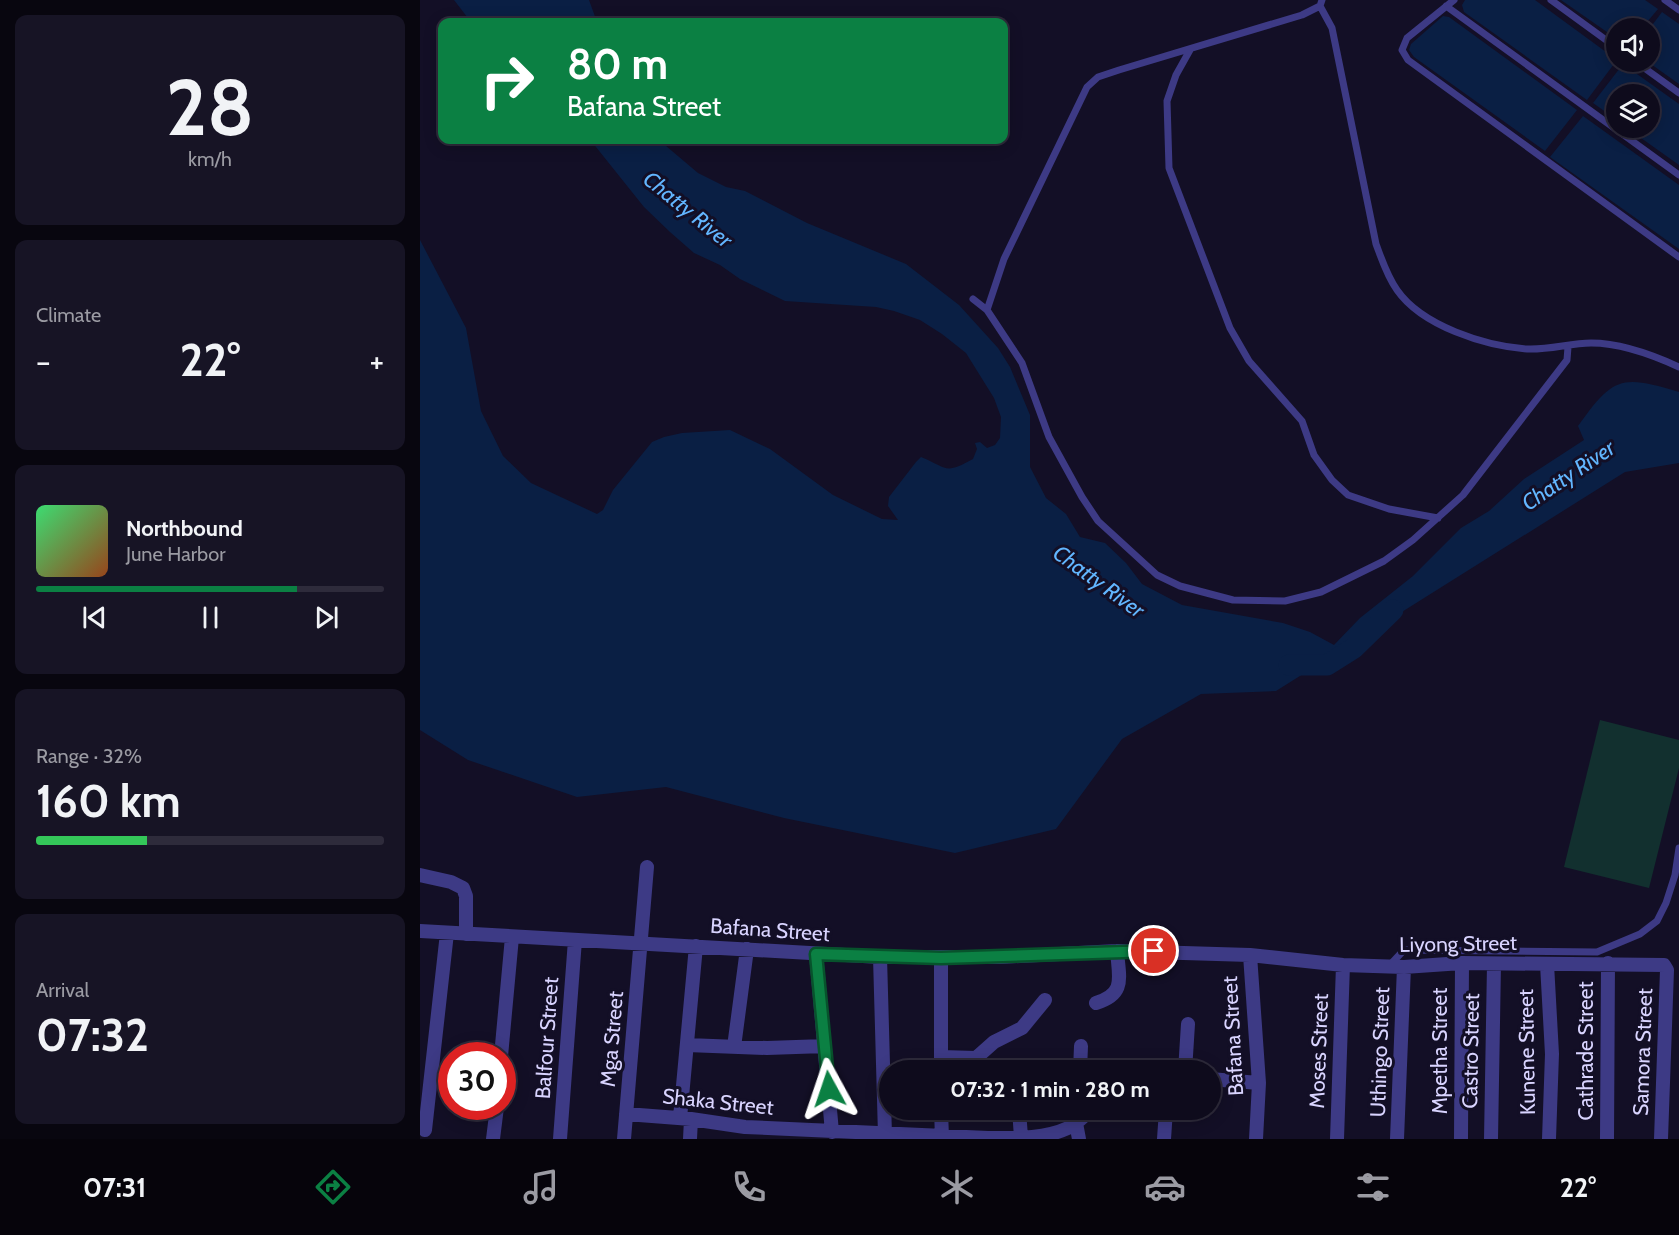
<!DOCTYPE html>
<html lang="en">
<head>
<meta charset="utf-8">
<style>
  body { margin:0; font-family:Cabin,sans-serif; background:#171425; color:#f1f3f6; height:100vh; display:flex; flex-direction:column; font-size:22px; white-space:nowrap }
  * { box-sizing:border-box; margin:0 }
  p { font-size:20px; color:#9b9ba3 }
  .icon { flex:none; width:33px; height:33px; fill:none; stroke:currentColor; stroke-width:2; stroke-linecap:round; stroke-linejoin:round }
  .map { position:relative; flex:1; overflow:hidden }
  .details { display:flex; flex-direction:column; gap:15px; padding:15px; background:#08060f; width:420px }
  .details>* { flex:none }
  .banner { position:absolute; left:18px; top:18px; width:570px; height:126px; border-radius:12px; box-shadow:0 3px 15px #0003,0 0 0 2px #2e2b3b; background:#0b8043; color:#fff; overflow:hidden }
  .fabs { position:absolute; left:1186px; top:18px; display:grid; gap:12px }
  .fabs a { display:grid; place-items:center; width:54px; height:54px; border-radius:50%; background:#0e0b1c; box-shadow:0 3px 15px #0003,0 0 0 2px #2e2b3b; font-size:30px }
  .speed { position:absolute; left:18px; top:1042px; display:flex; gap:12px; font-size:30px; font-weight:700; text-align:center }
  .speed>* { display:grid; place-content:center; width:78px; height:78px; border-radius:50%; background:#0e0b1c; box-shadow:0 3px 15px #0003,0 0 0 2px #2e2b3b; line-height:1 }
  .speed .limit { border:9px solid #d22; background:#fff; color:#111 }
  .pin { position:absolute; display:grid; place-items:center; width:51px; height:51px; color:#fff; margin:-26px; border:3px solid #fff; border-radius:50%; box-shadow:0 2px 6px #0007 }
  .me { position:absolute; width:66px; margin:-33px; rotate:355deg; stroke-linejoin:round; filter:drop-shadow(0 0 4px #0008) }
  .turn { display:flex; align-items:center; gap:21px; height:126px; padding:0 30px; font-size:27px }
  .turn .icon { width:78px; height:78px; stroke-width:2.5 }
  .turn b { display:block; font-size:42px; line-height:51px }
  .big { font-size:45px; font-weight:700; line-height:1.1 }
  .details .widget { flex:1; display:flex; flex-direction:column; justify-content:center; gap:9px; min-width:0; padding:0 21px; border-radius:12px; background:#171425 }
  .details .dial { align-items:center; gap:0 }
  .dial b { font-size:78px; line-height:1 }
  .song { display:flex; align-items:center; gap:18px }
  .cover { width:72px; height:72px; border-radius:9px; background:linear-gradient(135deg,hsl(140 70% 55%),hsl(20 70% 35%)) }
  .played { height:6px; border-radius:3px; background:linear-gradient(90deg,#0b8043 75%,#2e2b3b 75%) }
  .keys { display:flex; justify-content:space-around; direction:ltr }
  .heat { display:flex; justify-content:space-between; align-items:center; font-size:33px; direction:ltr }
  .charge { height:9px; border-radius:4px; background:linear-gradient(90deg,#34c759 32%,#2e2b3b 0) }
  .trip { position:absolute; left:459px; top:1060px; width:342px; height:60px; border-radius:30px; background:#0e0b1c; box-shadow:0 3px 15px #0003,0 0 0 2px #2e2b3b; font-weight:700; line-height:60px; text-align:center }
  .menu { display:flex; height:96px; justify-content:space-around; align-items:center; background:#06040b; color:#9b9ba3 }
  .menu .icon { width:42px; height:42px }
  .menu .on { color:#0b8043 }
  .menu b { font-size:27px; color:#f1f3f6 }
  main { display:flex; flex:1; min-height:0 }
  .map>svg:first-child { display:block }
  .green { fill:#12302f }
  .water { fill:#0a1f44 }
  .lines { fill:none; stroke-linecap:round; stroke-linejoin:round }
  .river { stroke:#0a1f44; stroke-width:21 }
  .lane { stroke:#3d3a85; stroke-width:7 }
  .street { stroke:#3d3a85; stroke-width:14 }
  .route-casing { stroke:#07532c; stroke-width:15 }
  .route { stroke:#0b8043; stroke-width:10 }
  .labels { text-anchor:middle; stroke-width:6; stroke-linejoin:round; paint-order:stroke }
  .street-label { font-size:21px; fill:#d9d4ff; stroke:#130f26 }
  .water-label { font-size:22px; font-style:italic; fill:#62b6ff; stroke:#130f26 }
</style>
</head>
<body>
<main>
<section class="details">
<div class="widget dial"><b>28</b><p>km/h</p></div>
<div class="widget"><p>Climate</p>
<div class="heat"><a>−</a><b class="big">22°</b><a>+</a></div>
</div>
<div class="widget">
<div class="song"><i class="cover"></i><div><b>Northbound</b><p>June Harbor</p></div></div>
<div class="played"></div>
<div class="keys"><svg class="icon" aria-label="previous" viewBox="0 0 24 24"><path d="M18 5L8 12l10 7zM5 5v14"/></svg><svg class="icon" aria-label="pause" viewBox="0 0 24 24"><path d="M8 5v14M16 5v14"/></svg><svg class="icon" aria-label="next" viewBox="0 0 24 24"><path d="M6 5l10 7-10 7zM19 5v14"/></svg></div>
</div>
<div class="widget"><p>Range · 32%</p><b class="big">160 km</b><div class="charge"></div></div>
<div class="widget"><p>Arrival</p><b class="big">07:32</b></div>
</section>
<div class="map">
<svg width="1259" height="1139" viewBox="0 0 1259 1139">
  <rect width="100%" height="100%" fill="#130f26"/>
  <path class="green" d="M 1180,720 L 1259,740 L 1259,768 L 1229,888 L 1144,867 Z"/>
  <path class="water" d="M 34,0 L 169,0 L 177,22 L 51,22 Z
    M 1045,0 L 1115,0 L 1197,60 L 1167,100 L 1044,12 L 1042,5 Z
    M 1141,0 L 1225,0 L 1238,9 L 1222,28 L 1197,28 L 1197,39 Z
    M 1242,12 L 1259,24 L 1259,84 L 1228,62 L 1230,62 L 1230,28 Z
    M 1023,16 L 1029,17 L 1157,110 L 1125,151 L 994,57 L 989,50 L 991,44 Z
    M 1203,64 L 1259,104 L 1259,165 L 1207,128 L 1230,128 L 1230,94 L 1197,94 L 1197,120 L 1173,103 Z
    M 1163,116 L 1259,185 L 1259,249 L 1130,157 Z
    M 166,140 L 239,140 L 278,173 L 306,187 L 325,191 L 387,223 L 486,264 L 539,305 L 578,348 L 590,367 L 610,415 L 610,467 L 626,498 L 646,514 L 660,537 L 685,543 L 706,563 L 722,584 L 762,605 L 863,623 L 890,632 L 914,645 L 940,618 L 993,576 L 1041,528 L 1069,511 L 1104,479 L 1164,440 L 1158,426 C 1193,377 1201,374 1259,392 L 1259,463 L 1205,472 L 856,691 L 781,694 L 702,739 L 636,829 L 535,853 L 364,818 L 246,787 L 157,797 L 48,760 L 0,730 L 0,240 L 46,328 L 61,411 L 83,456 L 111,483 L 177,514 L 183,510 L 193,490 L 232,442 L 244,437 L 262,433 L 310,430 L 350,449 L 413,495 L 462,519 L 478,520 L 468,506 L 469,497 L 496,462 L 501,457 C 528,468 524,475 553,459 L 557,449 L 555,443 L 560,442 L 567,448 L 575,445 L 580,438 L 581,417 L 574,398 L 546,353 L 522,334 L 500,320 L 474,311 L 456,307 L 365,301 L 320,279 L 300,265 L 274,253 L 250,232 L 224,207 L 172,142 Z"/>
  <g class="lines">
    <path class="river" d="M 869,665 L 907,665 L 934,648 L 973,610"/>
    <path class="lane" d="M 1034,0 L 987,38 L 982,50 L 988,60 L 1259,257
      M 1131,0 L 1197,48
      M 1245,0 L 1259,10
      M 900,6 L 912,28 L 956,244 C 962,260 967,276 977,290 C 1002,326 1065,346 1107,349 C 1130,350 1150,343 1171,343 C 1200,343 1233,355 1259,367
      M 1026,6 L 1259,175
      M 770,50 L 756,75 L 747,101 L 749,168 L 810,328 L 829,361 L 882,421 L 894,455 L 912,480 L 928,495 L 969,509 L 1018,518
      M 1216,62 L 1259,93
      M 553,299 L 567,310 L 602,363 L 629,437 L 662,497 L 678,521 L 737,575 L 760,586 L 813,600 L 865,601 L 901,592 L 964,561 L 993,540 L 1043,495 L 1147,360 L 1148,347
      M 567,310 L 584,259 L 667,87 L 678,77 L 699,70 L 882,15 L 900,6 L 902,0
      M 969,966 L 984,950 L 1177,952 L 1220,934 L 1237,921 L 1246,903 L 1255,875 L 1259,848"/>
    <path class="street" d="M 0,875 L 31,882 L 43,888 L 46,896 L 46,934
      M 0,931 L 460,957 L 580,957 L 697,951 L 830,955 L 839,1083 L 836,1139
      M 396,954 L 412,1132
      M 830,955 L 923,965 L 984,967 L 1042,963 L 1244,965 L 1247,970 L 1241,1139
      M 460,957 L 465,1135
      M 521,958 L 521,1071
      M 1127,964 L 1132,1054 L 1129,1139
      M 676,1003 C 706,994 699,978 697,951
      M 267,1045 L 347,1048 L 405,1046
      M 314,1047 L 327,949
      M 81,1056 L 92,937
      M 521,1057 L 556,1058 L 574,1042 L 602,1028 L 625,1000
      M 660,1071 L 661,1046
      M 765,1071 L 768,1024
      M 790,1079 L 839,1083
      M 521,1110 L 522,1138
      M 599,1110 L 601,1137
      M 206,1114 L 271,1119 L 325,1127 L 568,1138 C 595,1138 624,1139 648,1128 C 657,1124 663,1116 671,1110
      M 260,1118 L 276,946
      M 656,1123 L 659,1139
      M 5,1130 L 27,933
      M 73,1139 L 77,1107
      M 140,1139 L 155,940
      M 204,1139 L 227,867
      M 270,1139 L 271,1119
      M 744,1139 L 746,1110
      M 917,1139 L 923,965
      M 977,1139 L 984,967
      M 1041,1139 L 1042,963
      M 1071,1139 L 1074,964
      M 1187,1139 L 1188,963"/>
  </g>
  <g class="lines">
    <defs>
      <path id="route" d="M 409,1089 L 396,954 L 521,958 L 734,951"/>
    </defs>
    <use href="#route" class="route-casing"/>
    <use href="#route" class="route"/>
  </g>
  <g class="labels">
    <g class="street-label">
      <text transform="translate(350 930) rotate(4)" y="7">Bafana Street</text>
      <text transform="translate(1038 944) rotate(-1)" y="7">Liyong Street</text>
      <text transform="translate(813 1036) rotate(-93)" y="7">Bafana Street</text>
      <text transform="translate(127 1038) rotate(-86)" y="7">Balfour Street</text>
      <text transform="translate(192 1039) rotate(-85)" y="7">Mga Street</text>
      <text transform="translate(899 1051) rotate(-88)" y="7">Moses Street</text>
      <text transform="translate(1020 1051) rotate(-90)" y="7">Mpetha Street</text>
      <text transform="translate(1051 1051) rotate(-89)" y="7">Castro Street</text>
      <text transform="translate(1166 1051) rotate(-90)" y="7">Cathrade Street</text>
      <text transform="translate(960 1052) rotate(-88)" y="7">Uthingo Street</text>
      <text transform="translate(1107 1052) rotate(-91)" y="7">Kunene Street</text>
      <text transform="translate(1223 1052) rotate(-88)" y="7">Samora Street</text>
      <text transform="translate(298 1102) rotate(6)" y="7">Shaka Street</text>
    </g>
    <g class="water-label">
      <text transform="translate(268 209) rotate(39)" y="8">Chatty River</text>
      <text transform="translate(1148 475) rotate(-34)" y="8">Chatty River</text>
      <text transform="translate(679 581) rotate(36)" y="8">Chatty River</text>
    </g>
  </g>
</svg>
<div class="fabs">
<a><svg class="icon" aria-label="sound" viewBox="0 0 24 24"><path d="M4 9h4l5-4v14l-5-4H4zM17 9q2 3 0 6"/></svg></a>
<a><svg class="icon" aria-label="layers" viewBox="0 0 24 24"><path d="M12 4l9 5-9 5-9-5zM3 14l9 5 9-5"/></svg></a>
</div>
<div class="speed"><div class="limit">30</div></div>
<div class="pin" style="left:734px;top:951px;background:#d93025"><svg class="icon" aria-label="arrive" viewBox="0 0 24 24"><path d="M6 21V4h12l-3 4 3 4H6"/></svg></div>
<svg class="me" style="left:409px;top:1089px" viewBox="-20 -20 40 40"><path d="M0-17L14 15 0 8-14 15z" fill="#0b8043" stroke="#fff" stroke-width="4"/></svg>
<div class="trip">07:32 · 1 min · 280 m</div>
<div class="banner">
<div class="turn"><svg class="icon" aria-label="right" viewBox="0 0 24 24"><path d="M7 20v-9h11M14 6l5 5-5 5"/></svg><div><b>80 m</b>Bafana Street</div></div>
</div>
</div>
</main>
<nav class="menu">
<b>07:31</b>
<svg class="icon on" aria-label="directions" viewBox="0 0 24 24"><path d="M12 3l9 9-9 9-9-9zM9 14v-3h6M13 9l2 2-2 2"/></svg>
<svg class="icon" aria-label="music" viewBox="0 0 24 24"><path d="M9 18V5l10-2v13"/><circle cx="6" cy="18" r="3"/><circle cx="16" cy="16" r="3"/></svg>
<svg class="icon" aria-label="phone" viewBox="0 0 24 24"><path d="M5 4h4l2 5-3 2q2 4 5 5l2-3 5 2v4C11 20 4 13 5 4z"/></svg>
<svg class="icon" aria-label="climate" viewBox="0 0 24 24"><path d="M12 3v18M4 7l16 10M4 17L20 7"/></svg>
<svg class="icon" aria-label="car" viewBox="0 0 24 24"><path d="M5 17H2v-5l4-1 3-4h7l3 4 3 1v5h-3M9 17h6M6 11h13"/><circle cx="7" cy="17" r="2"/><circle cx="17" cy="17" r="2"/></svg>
<svg class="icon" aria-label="filters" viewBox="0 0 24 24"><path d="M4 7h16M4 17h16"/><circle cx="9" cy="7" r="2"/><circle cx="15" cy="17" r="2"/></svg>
<b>22°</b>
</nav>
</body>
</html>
